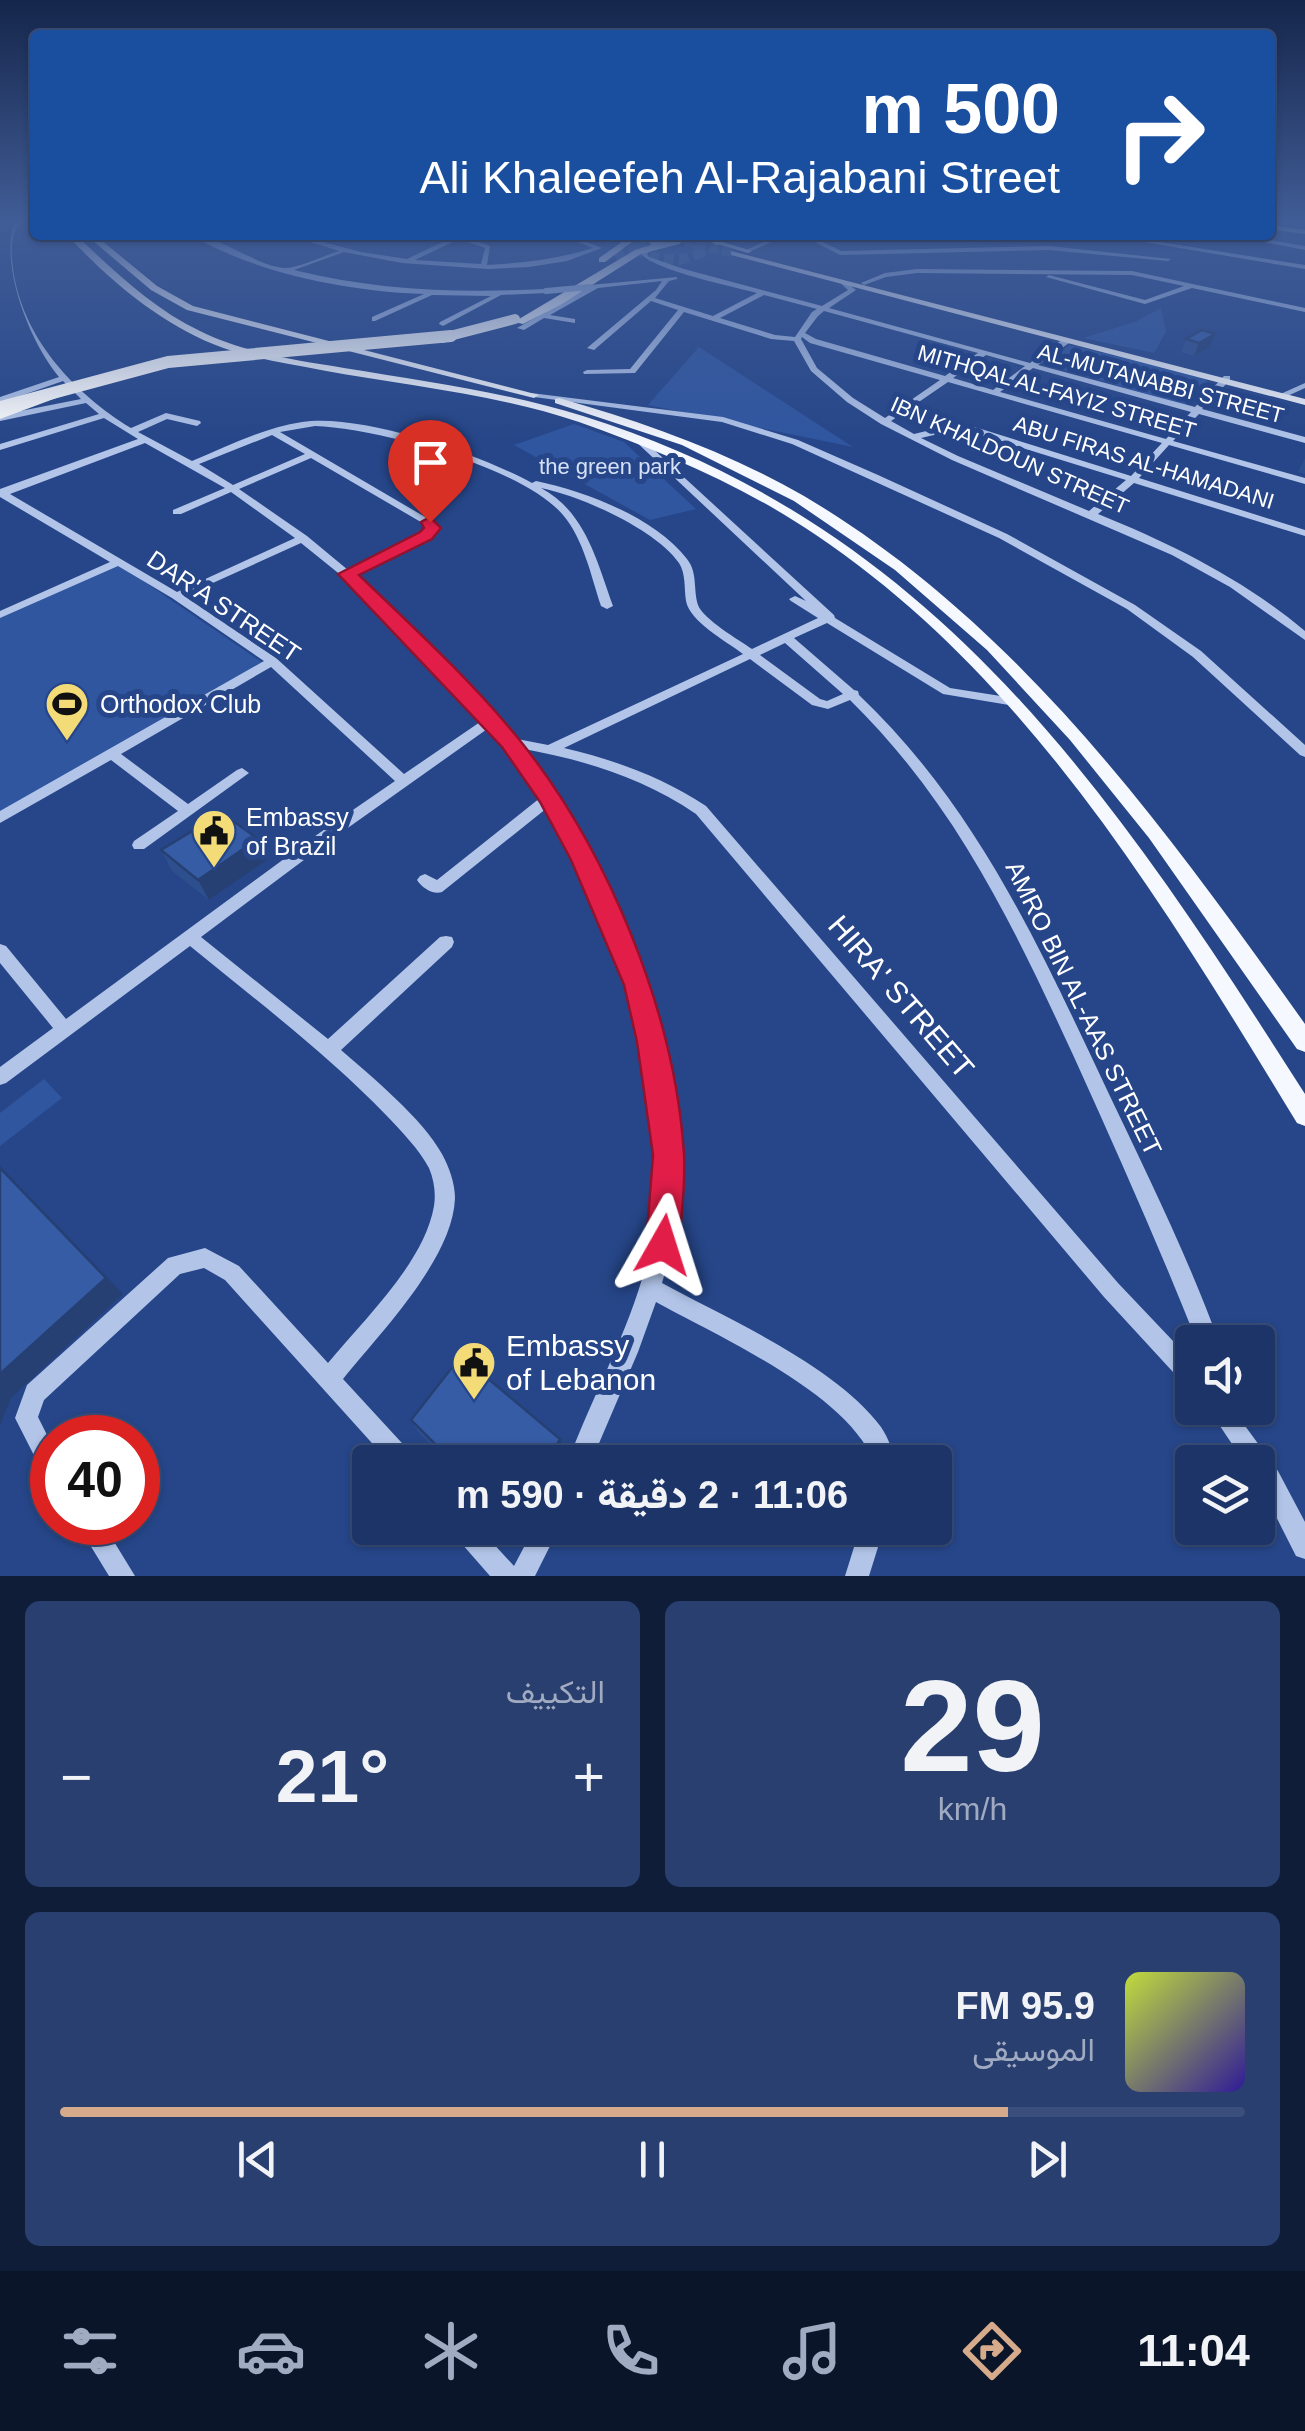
<!DOCTYPE html>
<html lang="ar">
<head>
<meta charset="utf-8">
<style>
  body { margin:0; font-family:Arial,Vazirmatn,sans-serif; background:#293f70; color:#f1f3f6; direction:rtl; height:100vh; display:flex; flex-direction:column; font-size:38px; white-space:nowrap }
  * { box-sizing:border-box; margin:0 }
  p { font-size:32px; color:#a0aac0 }
  .icon { flex:none; width:55px; height:55px; fill:none; stroke:currentColor; stroke-width:2; stroke-linecap:round; stroke-linejoin:round }
  .map { position:relative; height:1576px; overflow:hidden; direction:ltr }
  .sheet { display:flex; flex-direction:column; gap:25px; padding:25px; background:#0f1d39; flex:1 }
  .sheet>* { flex:none }
  .hud { position:absolute; left:30px; top:30px; width:1245px; height:210px; border-radius:10px; box-shadow:0 2px 8px #0004,0 0 0 2px #3a4f7b; direction:rtl; background:#1a4fa0; color:#fff; overflow:hidden }
  .tools { position:absolute; left:1175px; top:1325px; display:grid; gap:20px }
  .tools a { display:grid; place-items:center; width:100px; height:100px; border-radius:10px; background:#1c3467; box-shadow:0 2px 8px #0004,0 0 0 2px #3a4f7b; font-size:50px }
  .speed { position:absolute; left:30px; top:1415px; display:flex; gap:20px; font-size:50px; font-weight:700; text-align:center }
  .speed>* { display:grid; place-content:center; width:130px; height:130px; border-radius:50%; background:#1c3467; box-shadow:0 2px 8px #0004,0 0 0 2px #3a4f7b; line-height:1 }
  .speed .limit { border:15px solid #d22; background:#fff; color:#111 }
  .pin { position:absolute; display:grid; place-items:center; width:85px; height:85px; color:#fff; margin:-102px -42px; border-radius:50% 50% 50% 0; rotate:-45deg; box-shadow:0 0 10px #0007 }
  .pin .icon { rotate:45deg }
  .me { position:absolute; width:110px; margin:-55px; rotate:6deg; stroke-linejoin:round; filter:drop-shadow(0 0 8px #0008) }
  .turn { display:flex; align-items:center; gap:35px; height:210px; padding:0 50px; font-size:45px }
  .turn .icon { width:130px; height:130px; stroke-width:2.5 }
  .turn b { display:block; font-size:70px; line-height:85px }
  .big { font-size:75px; font-weight:800; line-height:1.1 }
  .sheet .card { flex:1; display:flex; flex-direction:column; justify-content:center; gap:15px; min-width:0; padding:0 35px; border-radius:15px; background:#293f70 }
  .sheet .dial { align-items:center; gap:0 }
  .dial b { font-size:130px; line-height:1 }
  .song { display:flex; align-items:center; gap:30px }
  .cover { width:120px; height:120px; border-radius:15px; background:linear-gradient(135deg,hsl(70 70% 55%),hsl(250 70% 35%)) }
  .played { height:10px; border-radius:5px; background:linear-gradient(90deg,#d6ab8b 80%,#3a4f7b 80%) }
  .keys { display:flex; justify-content:space-around; direction:ltr }
  .heat { display:flex; justify-content:space-between; align-items:center; font-size:55px; direction:ltr }
  .sheet .tiles { flex:1; display:grid; gap:25px; grid-template-columns:1fr 1fr }
  .card:last-child { grid-column:span 2 }
  .trip { position:absolute; left:352px; top:1445px; width:600px; height:100px; border-radius:10px; background:#1c3467; box-shadow:0 2px 8px #0004,0 0 0 2px #3a4f7b; font-weight:800; line-height:100px; text-align:center; direction:rtl }
  .dock { display:flex; height:160px; justify-content:space-around; align-items:center; background:#0b1529; color:#a0aac0 }
  .dock .icon { width:70px; height:70px }
  .dock .current { color:#d6ab8b }
  .dock b { font-size:45px; color:#f1f3f6 }
  .map>svg:first-child { display:block }
  .green { fill:#3056a0 }
  .lines { fill:none; stroke-linecap:round; stroke-linejoin:round }
  .major-tunnel { stroke:#47629b; stroke-width:9; stroke-dasharray:9 4; stroke-linecap:butt }
  .highway-tunnel { stroke:#47629b; stroke-width:10; stroke-dasharray:10 5; stroke-linecap:butt }
  .minor { fill:#b2c5e9; fill-rule:evenodd }
  .major { fill:#f5f8fe; fill-rule:evenodd }
  .highway { fill:#fff; fill-rule:evenodd }
  .minor-bridge { stroke:#b2c5e9; stroke-width:6 }
  .highway-bridge-far1 { stroke:#fff; stroke-width:10 }
  .highway-bridge { stroke:#fff; stroke-width:12 }
  .wall { fill:#2e4f8e }
  .shaded-wall { fill:#264074 }
  .building { fill:#365ca5; stroke:#264074; stroke-width:2.5 }
  .route { fill:#e11d48; stroke:#92132f; stroke-width:2.5 }
  .labels { text-anchor:middle; stroke-width:10; stroke-linejoin:round; paint-order:stroke }
  .far-street-label { font-size:22px; fill:#fff; stroke:#264689 }
  .far-park-label { font-size:22px; fill:#d6e2f7; stroke:#264689 }
  .street-label { font-size:25px; fill:#fff; stroke:#264689 }
  .poi-label { font-size:25px; fill:#fff; stroke:#264689; text-anchor:start }
  .near-street-label { font-size:30px; fill:#fff; stroke:#264689 }
  .near-poi-label { font-size:30px; fill:#fff; stroke:#264689; text-anchor:start }
</style>
</head>
<body>
<div class="map">
<svg width="1305" height="1576" viewBox="0 0 1305 1576">
  <rect width="100%" height="100%" fill="#264689"/>
  <path class="green" d="M 1161,308 L 1166,332 L 1154,353 L 1083,338 L 1135,322 Z
    M 1069,345 L 1205,377 L 1207,382 L 1185,405 L 1047,365 Z
    M 699,347 L 853,447 L 648,405 Z
    M 574,424 L 624,442 L 696,509 L 650,520 L 514,445 Z
    M 117,563 L 266,665 L 0,820 L 0,615 Z
    M 44,1079 L 62,1098 L 0,1146 L 0,1113 Z"/>
  <g class="lines">
    <path class="major-tunnel" d="M 659,235 L 734,253"/>
    <path class="highway-tunnel" d="M 639,247 L 645,256 L 680,260 L 701,253 L 695,244
      M 635,250 L 674,235
      M 615,257 L 645,241"/>
    <path class="minor" d="M 14,222 L 20,222 C 10,237 11,251 13,268 C 22,338 74,393 131,428 L 166,413 L 200,421 L 201,423 L 197,426 L 167,419 L 138,432 L 192,461 C 228,446 263,428 302,422 C 361,413 479,454 532,483 L 536,481 C 585,491 656,518 687,559 C 698,573 693,589 698,605 C 703,619 739,640 752,649 L 818,618 L 791,601 L 789,599 L 795,596 L 806,601 L 632,438 L 639,436 L 834,615 L 835,618 L 950,688 L 1019,699 L 1021,702 L 1015,706 L 943,694 L 827,623 L 794,638 L 854,690 L 858,691 L 859,695 C 977,807 1040,948 1108,1092 C 1147,1174 1188,1257 1219,1342 L 1197,1342 C 1159,1246 1117,1152 1074,1057 C 1013,925 956,804 850,700 L 828,709 L 812,705 L 750,659 L 564,748 C 615,760 662,777 706,806 L 1118,1283 L 1192,1361 L 1192,1387 L 1184,1384 L 1104,1297 L 696,814 C 642,777 584,760 519,748 C 531,765 544,781 555,797 C 566,812 575,833 585,850 C 656,975 705,1141 662,1283 C 728,1319 836,1366 881,1427 C 888,1437 892,1450 897,1462 L 874,1462 C 847,1393 719,1337 656,1302 L 638,1352 L 591,1462 L 568,1462 C 590,1401 623,1343 642,1279 C 689,1123 629,942 547,808 L 442,892 C 433,895 422,888 417,880 L 420,876 L 425,874 L 437,880 L 540,798 L 490,727 L 328,842 L 201,937 L 328,1039 L 440,937 L 446,936 L 452,937 L 454,942 L 452,947 L 341,1050 C 372,1077 422,1118 442,1154 C 449,1167 455,1183 455,1198 C 453,1259 380,1333 343,1379 L 412,1454 L 415,1462 L 389,1462 L 225,1280 L 204,1268 L 180,1274 L 44,1400 L 38,1417 L 52,1445 L 52,1478 L 44,1475 L 15,1418 L 27,1385 L 168,1258 L 205,1248 L 239,1266 L 328,1363 C 365,1318 424,1263 434,1206 C 436,1193 434,1180 429,1168 C 419,1149 401,1131 386,1115 C 326,1053 257,1001 190,946 L 6,1083 L 0,1085 L 0,1067 L 53,1028 L 0,963 L 0,944 L 6,946 L 66,1019 L 318,834 L 395,781 L 271,667 L 121,754 L 188,804 L 237,770 L 242,768 L 249,773 L 144,849 L 134,849 L 132,845 L 134,841 L 178,811 L 111,760 L 0,823 L 0,811 L 264,661 L 172,598 L 118,566 L 0,618 L 0,611 L 110,562 L 0,497 L 0,489 L 138,439 L 104,418 L 0,450 L 0,444 L 99,414 L 86,403 L 0,421 L 0,415 L 81,399 L 63,381 L 0,403 L 0,397 L 59,377 C 30,342 0,268 14,222 ZM 315,426 C 376,428 523,467 563,515 C 584,540 591,576 601,606 L 607,609 L 613,606 C 597,562 586,512 541,488 C 581,496 655,529 679,563 C 686,574 684,588 686,601 C 690,622 726,641 743,654 L 548,745 L 512,738 L 443,657 L 376,592 L 354,575 L 430,538 L 437,524 L 280,432 ZM 272,435 L 305,454 L 233,485 L 199,464 ZM 145,443 L 225,488 L 173,510 L 173,514 L 181,514 L 231,492 L 295,538 L 177,592 L 10,494 ZM 311,458 L 426,525 L 422,534 L 348,570 L 307,536 L 239,489 ZM 301,543 L 368,597 L 435,662 L 483,720 L 404,774 L 276,658 L 184,596 ZM 785,643 L 843,694 L 827,701 L 820,699 L 760,655 Z
      M 191,235 C 219,235 254,265 284,268 C 297,269 325,255 339,251 L 288,235 L 297,235 L 361,252 L 407,259 L 453,237 L 450,235 L 459,235 L 490,246 L 487,265 C 524,263 558,259 593,248 L 560,235 L 569,235 L 602,248 L 567,261 L 529,267 L 488,269 L 402,263 L 344,252 L 294,270 C 377,291 461,293 546,289 L 549,291 L 546,293 L 501,295 L 443,326 L 439,324 L 440,322 L 491,296 L 432,295 L 375,321 L 372,321 L 372,317 L 424,294 C 348,291 257,274 191,235 ZM 459,239 L 485,248 L 481,264 L 415,260 Z
      M 779,235 L 787,235 L 749,252 L 744,251 Z
      M 801,235 L 809,235 L 841,251 L 1049,246 L 1171,259 L 1168,261 L 1049,250 L 840,255 Z
      M 1102,235 L 1116,235 L 1305,265 L 1305,269 Z
      M 1227,235 L 1241,235 L 1305,246 L 1305,250 Z
      M 649,246 L 654,247 L 647,254 L 649,257 L 684,269 L 822,306 L 848,290 L 838,281 L 843,280 L 856,290 L 829,308 L 1030,363 L 1063,339 L 1069,339 L 1069,343 L 1038,365 L 1195,407 L 1224,376 L 1230,376 L 1230,380 L 1202,409 L 1305,437 L 1305,443 L 1199,414 L 1173,441 L 1305,478 L 1305,484 L 1169,445 L 1139,478 L 1305,530 L 1305,536 L 1134,483 L 1098,514 C 1172,544 1243,579 1305,631 L 1305,640 L 1230,587 L 1172,555 L 952,460 L 881,424 L 847,402 L 811,371 L 794,341 L 771,339 L 684,312 L 635,373 L 584,374 L 583,372 L 587,370 L 630,369 L 678,310 L 651,301 L 594,350 L 587,348 L 656,290 L 662,281 L 598,288 L 550,315 L 575,319 L 575,323 L 544,318 L 524,330 L 517,328 L 588,288 L 590,285 L 677,277 L 677,279 L 669,281 L 655,298 L 713,316 L 757,293 C 731,286 657,271 641,254 ZM 764,295 L 817,309 L 812,312 L 795,337 L 775,335 L 720,318 ZM 824,311 L 978,353 L 945,376 L 816,339 L 805,333 L 818,316 ZM 802,337 L 810,343 L 940,380 L 885,418 L 853,398 L 817,368 L 801,339 ZM 986,355 L 1025,366 L 993,390 L 953,378 ZM 1033,368 L 1191,412 L 1166,439 L 1000,392 ZM 948,382 L 1162,443 L 1131,476 L 978,428 L 951,425 L 914,434 L 891,421 ZM 951,431 L 977,434 L 1126,480 L 1089,511 L 958,456 L 921,438 Z
      M 917,269 L 1132,271 L 1305,308 L 1305,312 L 1192,288 L 1145,304 L 1046,277 L 1049,275 L 1145,300 L 1184,286 L 1132,275 L 917,273 L 886,277 L 864,285 L 861,283 L 885,273 Z
      M 1305,383 L 1305,388 L 1283,398 L 1276,396 Z
      M 531,393 L 723,417 L 798,440 L 878,475 L 1007,534 L 1135,605 L 1201,651 L 1305,745 L 1305,757 L 1300,755 L 1193,657 L 1127,609 L 999,538 L 792,444 L 722,422 L 534,397 L 530,395 Z
      M 1208,1408 L 1232,1408 L 1278,1471 L 1305,1522 L 1305,1559 L 1296,1556 L 1258,1481 L 1258,1462 L 1244,1462 Z
      M 76,1522 L 102,1522 L 135,1576 L 109,1576 Z
      M 451,1528 L 479,1528 L 514,1566 L 534,1528 L 559,1528 L 535,1576 L 490,1576 L 455,1536 Z
      M 860,1528 L 884,1528 L 869,1576 L 845,1576 Z"/>
    <path class="major" d="M 1270,225 L 1305,230 L 1305,234 L 1270,229 Z
      M 67,235 L 76,235 C 114,271 152,308 200,331 C 244,353 295,360 344,368 C 424,381 505,392 583,416 C 937,526 1116,798 1305,1094 L 1305,1126 L 1297,1123 C 1165,907 1030,679 816,535 C 744,486 661,451 579,422 C 497,394 407,386 321,370 C 285,363 247,358 213,344 C 157,321 108,279 67,235 Z
      M 86,235 L 95,235 L 157,286 L 193,306 L 539,395 L 534,398 L 187,310 L 151,290 Z
      M 631,235 L 640,235 L 636,237 Z
      M 687,235 L 700,235 L 752,251 L 748,253 Z
      M 731,251 L 1305,399 L 1305,405 L 731,255 Z
      M 559,398 C 643,422 728,452 804,496 C 1017,622 1164,826 1305,1024 L 1305,1052 L 1297,1049 L 1149,838 L 1070,740 L 987,650 L 895,570 L 794,501 L 682,445 L 555,403 L 555,399 Z"/>
    <path class="highway" d="M 632,235 L 640,236 L 605,262 L 599,262 L 599,258 Z
      M 681,235 L 691,235 L 679,244 L 641,254 L 562,304 L 523,324 L 514,322 L 635,250 L 651,245 L 649,240 L 674,239 Z
      M 703,235 L 713,235 L 724,243 L 716,245 Z
      M 57,391 L 67,394 L 0,419 L 0,411 Z"/>
    <path class="minor-bridge" d="M 546,291 L 590,287"/>
    <path class="highway-bridge-far1" d="M 442,338 L 515,319"/>
    <path class="highway-bridge" d="M 1,407 L 168,362 L 451,336"/>
  </g>
  <path class="wall" d="M 590,235 L 613,235 L 613,242 L 599,243 Z
    M 1215,334 L 1210,346 L 1194,356 L 1181,352 L 1186,339 Z
    M 1305,458 L 1305,474 L 1298,472 Z
    M 161,850 L 267,860 L 209,900 L 172,871 Z
    M 411,1420 L 564,1451 L 557,1462 L 449,1462 L 419,1433 Z"/>
  <path class="shaded-wall" d="M 119,235 L 147,235 L 147,236 L 121,242 Z
    M 599,235 L 613,235 L 613,242 L 599,243 Z
    M 1215,334 L 1210,346 L 1194,356 L 1199,343 Z
    M 258,839 L 267,860 L 209,900 L 198,880 Z
    M 0,1166 L 123,1294 L 11,1398 L 0,1425 Z
    M 560,1439 L 564,1451 L 557,1462 L 547,1462 Z"/>
  <path class="building" d="M 1202,330 L 1215,334 L 1199,343 L 1186,339 Z
    M 222,813 L 258,839 L 198,880 L 161,850 Z
    M 0,1168 L 106,1278 L 0,1374 Z
    M 461,1356 L 560,1439 L 547,1462 L 453,1462 L 411,1420 Z"/>
  <linearGradient id="sky" x2="0" y2="1"><stop stop-color="#15264b"/><stop offset="0.5" stop-color="#415d97"/><stop offset="1" stop-color="#415d97" stop-opacity="0"/></linearGradient>
  <rect width="1305" height="443" fill="url(#sky)"/>
  <path class="route" d="M 430,517 L 441,528 L 432,539 L 359,575 C 413,627 470,679 518,738 C 607,848 675,1012 684,1154 C 686,1184 681,1216 679,1245 L 674,1257 L 663,1262 L 651,1257 L 646,1245 L 653,1155 L 637,1042 L 624,985 L 571,860 L 540,802 L 502,747 L 338,574 L 420,532 L 424,528 L 421,522 Z"/>
  <defs>
    <symbol id="stadium-pin" viewBox="-11 -11 22 30"><path d="M0 17L-7.5 6A9.5 9.5 0 1 1 7.5 6Z" fill="#f3dc77" stroke="#264689"/><path d="M0-5a6.5 5 0 1 0 0 10a6.5 5 0 1 0 0-10ZM-3.5-1.8h7v3.6h-7Z" fill="#111"/></symbol>
    <symbol id="civic-pin" viewBox="-11 -11 22 30"><path d="M0 17L-7.5 6A9.5 9.5 0 1 1 7.5 6Z" fill="#f3dc77" stroke="#264689"/><path d="M-.6-6.5H3V-4.5H.6V-3L4-1V1h2V6H-6V1h2V-1L-.6-3ZM-1.2 2.5V6h2.4V2.5Z" fill="#111"/></symbol>
  </defs>
  <g fill-rule="evenodd">
    <use href="#stadium-pin" x="42" y="679" width="50" height="68"/>
    <use href="#civic-pin" x="189" y="806" width="50" height="68"/>
    <use href="#civic-pin" x="449" y="1338" width="50" height="68"/>
  </g>
  <g class="labels">
    <g class="far-street-label">
      <text transform="translate(1161 383) rotate(15)" y="8">AL-MUTANABBI STREET</text>
      <text transform="translate(1057 391) rotate(16)" y="8">MITHQAL AL-FAYIZ STREET</text>
      <text transform="translate(1010 455) rotate(24)" y="8">IBN KHALDOUN STREET</text>
      <text transform="translate(1144 462) rotate(17)" y="8">ABU FIRAS AL-HAMADANI</text>
    </g>
    <g class="far-park-label">
      <text x="610" y="474">the green park</text>
    </g>
    <g class="street-label">
      <text transform="translate(224 606) rotate(34)" y="9">DAR'A STREET</text>
      <text transform="translate(1084 1008) rotate(64)" y="9">AMRO BIN AL-AAS STREET</text>
    </g>
    <g class="poi-label">
      <text x="100" y="713">Orthodox Club</text>
      <text x="246" y="826">Embassy<tspan x="246" dy="29">of Brazil</tspan></text>
    </g>
    <g class="near-street-label">
      <text transform="translate(901 997) rotate(49)" y="10">HIRA' STREET</text>
    </g>
    <g class="near-poi-label">
      <text x="506" y="1356">Embassy<tspan x="506" dy="34">of Lebanon</tspan></text>
    </g>
  </g>
</svg>
<div class="tools">
<a><svg class="icon" aria-label="sound" viewBox="0 0 24 24"><path d="M4 9h4l5-4v14l-5-4H4zM17 9q2 3 0 6"/></svg></a>
<a><svg class="icon" aria-label="layers" viewBox="0 0 24 24"><path d="M12 4l9 5-9 5-9-5zM3 14l9 5 9-5"/></svg></a>
</div>
<div class="speed"><div class="limit">40</div></div>
<div class="pin" style="left:430px;top:522px;background:#d93025"><svg class="icon" aria-label="arrive" viewBox="0 0 24 24"><path d="M6 21V4h12l-3 4 3 4H6"/></svg></div>
<svg class="me" style="left:663px;top:1245px" viewBox="-20 -20 40 40"><path d="M0-17L14 15 0 8-14 15z" fill="#e11d48" stroke="#fff" stroke-width="4"/></svg>
<div class="trip">11:06 · 2 دقيقة · 590 m</div>
<div class="hud">
<div class="turn"><svg class="icon" aria-label="right" viewBox="0 0 24 24"><path d="M7 20v-9h11M14 6l5 5-5 5"/></svg><div><b>500 m</b>Ali Khaleefeh Al-Rajabani Street</div></div>
</div>
</div>
<section class="sheet">
<div class="tiles">
<div class="card dial"><b>29</b><p>km/h</p></div>
<div class="card"><p>التكييف</p>
<div class="heat"><a>−</a><b class="big">21°</b><a>+</a></div>
</div>
<div class="card">
<div class="song"><i class="cover"></i><div><b>95.9 FM</b><p>الموسيقى</p></div></div>
<div class="played"></div>
<div class="keys"><svg class="icon" aria-label="previous" viewBox="0 0 24 24"><path d="M18 5L8 12l10 7zM5 5v14"/></svg><svg class="icon" aria-label="pause" viewBox="0 0 24 24"><path d="M8 5v14M16 5v14"/></svg><svg class="icon" aria-label="next" viewBox="0 0 24 24"><path d="M6 5l10 7-10 7zM19 5v14"/></svg></div>
</div>
</div>
</section>
<nav class="dock">
<b>11:04</b>
<svg class="icon current" aria-label="directions" viewBox="0 0 24 24"><path d="M12 3l9 9-9 9-9-9zM9 14v-3h6M13 9l2 2-2 2"/></svg>
<svg class="icon" aria-label="music" viewBox="0 0 24 24"><path d="M9 18V5l10-2v13"/><circle cx="6" cy="18" r="3"/><circle cx="16" cy="16" r="3"/></svg>
<svg class="icon" aria-label="phone" viewBox="0 0 24 24"><path d="M5 4h4l2 5-3 2q2 4 5 5l2-3 5 2v4C11 20 4 13 5 4z"/></svg>
<svg class="icon" aria-label="climate" viewBox="0 0 24 24"><path d="M12 3v18M4 7l16 10M4 17L20 7"/></svg>
<svg class="icon" aria-label="car" viewBox="0 0 24 24"><path d="M5 17H2v-5l4-1 3-4h7l3 4 3 1v5h-3M9 17h6M6 11h13"/><circle cx="7" cy="17" r="2"/><circle cx="17" cy="17" r="2"/></svg>
<svg class="icon" aria-label="filters" viewBox="0 0 24 24"><path d="M4 7h16M4 17h16"/><circle cx="9" cy="7" r="2"/><circle cx="15" cy="17" r="2"/></svg>
</nav>
</body>
</html>
